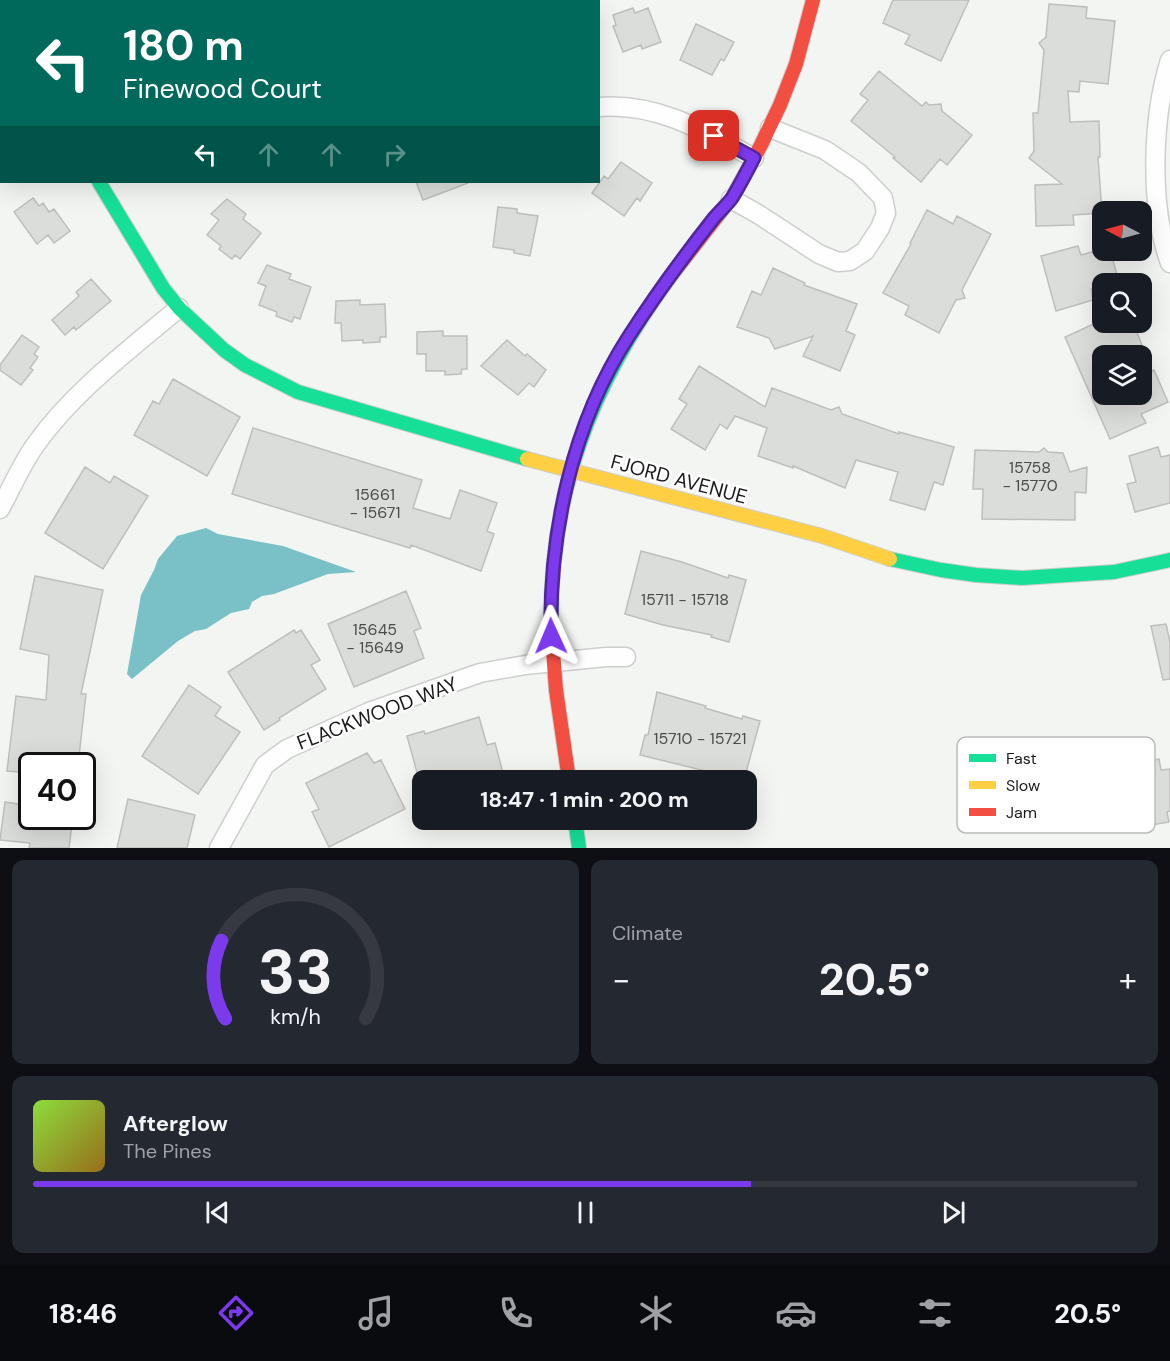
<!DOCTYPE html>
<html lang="en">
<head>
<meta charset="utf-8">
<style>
  body { margin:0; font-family:"DM Sans",sans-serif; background:#242831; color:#f1f3f6; height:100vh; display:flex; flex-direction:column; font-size:22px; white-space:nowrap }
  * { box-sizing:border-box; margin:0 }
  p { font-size:20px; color:#9ea1a6 }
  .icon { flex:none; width:33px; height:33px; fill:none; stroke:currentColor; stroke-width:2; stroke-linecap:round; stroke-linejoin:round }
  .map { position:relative; height:848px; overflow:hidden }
  .panel { display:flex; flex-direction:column; gap:12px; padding:12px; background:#0d0f14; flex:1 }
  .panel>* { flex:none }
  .banner { position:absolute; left:0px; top:0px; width:600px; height:183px; box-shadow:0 6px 24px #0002; background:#00695c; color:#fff; overflow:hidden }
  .needle { width:39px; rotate:276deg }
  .fabs { position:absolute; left:1092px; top:201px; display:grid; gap:12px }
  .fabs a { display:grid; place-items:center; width:60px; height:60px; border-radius:12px; background:#171b24; box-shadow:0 6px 24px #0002; font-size:30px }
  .speed { position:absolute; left:18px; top:752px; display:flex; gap:12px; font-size:30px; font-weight:700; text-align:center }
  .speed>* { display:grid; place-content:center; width:78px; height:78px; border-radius:50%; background:#171b24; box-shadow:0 6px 24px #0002; line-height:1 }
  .speed .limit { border:3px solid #111; border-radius:9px; background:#fff; color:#111 }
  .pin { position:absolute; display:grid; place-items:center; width:51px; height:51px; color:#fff; margin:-26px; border-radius:12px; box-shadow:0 3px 9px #0006 }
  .me { position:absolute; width:66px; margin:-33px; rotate:359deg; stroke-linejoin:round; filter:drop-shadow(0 0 4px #0008) }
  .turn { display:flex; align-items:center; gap:21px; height:126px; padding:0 24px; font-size:27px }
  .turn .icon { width:78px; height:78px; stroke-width:2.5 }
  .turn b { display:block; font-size:42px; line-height:51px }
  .lanes { display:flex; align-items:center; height:57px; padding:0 24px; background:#0003; justify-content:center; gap:30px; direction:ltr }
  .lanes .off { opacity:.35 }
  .big { font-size:45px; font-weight:700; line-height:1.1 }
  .panel .card { flex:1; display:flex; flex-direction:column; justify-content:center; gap:9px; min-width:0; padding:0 21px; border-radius:12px; background:#242831 }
  .panel .dial { align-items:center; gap:0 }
  .dial svg { height:156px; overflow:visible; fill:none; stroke:#363941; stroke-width:7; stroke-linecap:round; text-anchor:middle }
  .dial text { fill:#f1f3f6; stroke:none }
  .song { display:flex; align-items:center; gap:18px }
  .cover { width:72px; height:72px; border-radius:9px; background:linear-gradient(135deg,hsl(90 70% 55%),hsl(40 70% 35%)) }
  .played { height:6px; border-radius:3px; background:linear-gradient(90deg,#7c3aed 65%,#363941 65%) }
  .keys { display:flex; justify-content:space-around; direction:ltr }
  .heat { display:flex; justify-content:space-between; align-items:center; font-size:33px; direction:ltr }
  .panel .tiles { flex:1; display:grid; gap:12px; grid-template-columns:1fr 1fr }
  .card:last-child { grid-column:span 2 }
  .trip { position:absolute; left:412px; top:770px; width:345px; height:60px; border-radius:12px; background:#171b24; box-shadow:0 6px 24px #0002; font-weight:700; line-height:60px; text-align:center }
  .dock { display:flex; height:96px; justify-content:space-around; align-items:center; background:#090b0e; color:#9ea1a6 }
  .dock .icon { width:42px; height:42px }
  .dock .on { color:#7c3aed }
  .dock b { font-size:27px; color:#f1f3f6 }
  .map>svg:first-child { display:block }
  .water { fill:#7ac0c7 }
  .building { fill:#dbddda; stroke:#bebfbd; stroke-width:1.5 }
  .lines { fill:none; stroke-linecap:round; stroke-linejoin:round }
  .street-casing { stroke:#cdcfcd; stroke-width:21 }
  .fast-casing { stroke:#cdcfcd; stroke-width:16 }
  .slow-casing { stroke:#cdcfcd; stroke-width:16 }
  .jam-casing { stroke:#cdcfcd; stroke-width:16 }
  .street { stroke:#fdfefd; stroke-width:18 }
  .fast { stroke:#16e098; stroke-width:14 }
  .slow { stroke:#ffcf43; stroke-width:14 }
  .jam { stroke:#f24e42; stroke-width:14 }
  .route-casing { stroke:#51269a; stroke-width:15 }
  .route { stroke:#7c3aed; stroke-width:10 }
  .labels { text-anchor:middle; stroke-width:5; stroke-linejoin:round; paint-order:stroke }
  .number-label { font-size:16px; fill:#4a4c4a }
  .street-label { font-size:20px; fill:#191a19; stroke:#fff }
  .key { fill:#fff; stroke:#bababa; stroke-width:1.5 }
  .key-label { font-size:16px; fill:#191a19 }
</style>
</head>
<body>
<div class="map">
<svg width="1170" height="848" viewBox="0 0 1170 848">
  <rect width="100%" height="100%" fill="#f2f5f2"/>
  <path class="water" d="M 206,528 L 218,534 L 283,546 L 356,572 L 328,574 L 274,594 L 262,596 L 252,602 L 249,609 L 231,613 L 206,629 L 195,631 L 178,641 L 132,679 L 127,674 L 141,595 L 154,570 L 158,559 L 177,536 Z"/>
  <path class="building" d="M 893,0 L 969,0 L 941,61 L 905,44 L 910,35 L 883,23 Z
    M 1049,4 L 1087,7 L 1086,18 L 1115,21 L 1108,84 L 1080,81 L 1079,92 L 1068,91 L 1070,122 L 1099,121 L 1100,157 L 1098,157 L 1102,213 L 1073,215 L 1074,225 L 1036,226 L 1035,185 L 1062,184 L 1029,158 L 1034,151 L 1033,113 L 1038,113 L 1044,50 L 1039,43 L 1046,37 Z
    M 633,8 L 635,13 L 648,8 L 661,42 L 642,49 L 641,45 L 623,52 L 613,26 L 616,25 L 613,15 Z
    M 696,24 L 734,42 L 724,61 L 721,59 L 712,75 L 680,60 Z
    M 879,71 L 922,106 L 926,102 L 929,105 L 941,104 L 942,111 L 972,135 L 947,165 L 940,159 L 921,182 L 893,158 L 895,157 L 851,121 L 868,100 L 860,94 Z
    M 621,162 L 652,183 L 640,201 L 637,198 L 624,216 L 592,193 L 604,176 L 608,179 Z
    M 416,182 L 468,182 L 468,183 L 423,200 Z
    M 33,198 L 39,206 L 43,203 L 49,212 L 54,209 L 70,231 L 54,243 L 48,235 L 37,244 L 14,212 Z
    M 227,199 L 246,214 L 243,219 L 261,233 L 240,259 L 235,255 L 232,259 L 219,249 L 221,246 L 207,235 L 219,220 L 211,214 Z
    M 498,207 L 517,209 L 517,213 L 538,216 L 530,256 L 514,253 L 514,250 L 493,247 Z
    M 927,210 L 953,224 L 957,216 L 991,234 L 962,290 L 965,298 L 956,300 L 939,333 L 905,315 L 909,306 L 883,293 L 911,244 L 910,243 Z
    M 1078,246 L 1081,255 L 1098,250 L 1110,250 L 1119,282 L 1102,284 L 1102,286 L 1091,289 L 1093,300 L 1056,311 L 1041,256 Z
    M 267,265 L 291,274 L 289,279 L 311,287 L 300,319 L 294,317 L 292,322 L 276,316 L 277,312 L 259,305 L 266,286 L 258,283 Z
    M 773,268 L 805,283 L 804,285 L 857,304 L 846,331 L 855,335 L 840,371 L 803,356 L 813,336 L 775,349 L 769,338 L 737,327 L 752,291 L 761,295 Z
    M 91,279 L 111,301 L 76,330 L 74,327 L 65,335 L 52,320 L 79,296 L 76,292 Z
    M 360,300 L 360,305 L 385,304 L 386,337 L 380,337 L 380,342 L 363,343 L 363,340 L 342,341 L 341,323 L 335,323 L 336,301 Z
    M 1100,321 L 1104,330 L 1121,322 L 1133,322 L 1146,356 L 1102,356 L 1102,394 L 1142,394 L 1142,375 L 1154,370 L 1168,402 L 1141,414 L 1146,423 L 1110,439 L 1065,337 Z
    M 443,331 L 443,336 L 467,336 L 467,369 L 462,369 L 461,374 L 445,375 L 445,371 L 426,371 L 426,354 L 417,354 L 417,332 Z
    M 22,335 L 39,347 L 34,354 L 38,357 L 30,368 L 33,370 L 21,385 L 0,370 L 0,365 Z
    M 507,340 L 525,356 L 527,354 L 546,370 L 534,387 L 529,383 L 518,395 L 481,366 Z
    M 699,366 L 765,407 L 772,388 L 831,410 L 839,407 L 842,414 L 899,434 L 899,432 L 954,447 L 943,485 L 934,482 L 925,510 L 890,500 L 898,472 L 856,460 L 845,488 L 793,466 L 793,468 L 758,456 L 767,428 L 735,416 L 727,429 L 720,424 L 705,450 L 671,429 L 687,404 L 679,399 Z
    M 173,379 L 240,417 L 207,476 L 134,435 L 153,401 L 159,404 Z
    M 253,428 L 422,480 L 413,508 L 450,519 L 460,490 L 497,503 L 487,531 L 494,534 L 481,571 L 411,545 L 410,548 L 232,494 Z
    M 1158,447 L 1161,457 L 1170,455 L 1170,503 L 1135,512 L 1127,484 L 1136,482 L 1129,456 Z
    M 1044,448 L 1048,452 L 1063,453 L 1070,472 L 1087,467 L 1086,493 L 1075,492 L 1075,520 L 982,519 L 983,489 L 973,489 L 975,450 L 1039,452 Z
    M 85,467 L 110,483 L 114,476 L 148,496 L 103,569 L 45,533 Z
    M 641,551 L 682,562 L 728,578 L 729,575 L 746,580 L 729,642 L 711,637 L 712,635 L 663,625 L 625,614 Z
    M 35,576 L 103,590 L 81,694 L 86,694 L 78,765 L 32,765 L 32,773 L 7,771 L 16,696 L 46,700 L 49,655 L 20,649 Z
    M 406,591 L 421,628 L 414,631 L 424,658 L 354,687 L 328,624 Z
    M 1166,624 L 1170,642 L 1170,679 L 1163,680 L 1151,626 Z
    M 294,630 L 296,633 L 301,630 L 320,660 L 311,665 L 326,689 L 279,718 L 280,720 L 264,730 L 228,672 Z
    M 189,685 L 221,707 L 215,716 L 240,732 L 198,794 L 142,756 Z
    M 657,692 L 706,706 L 705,708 L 742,719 L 743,716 L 760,721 L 744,780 L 725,780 L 726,776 L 640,755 L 645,735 L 648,735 Z
    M 479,717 L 487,745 L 495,743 L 504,777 L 492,780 L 419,780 L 407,736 L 424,731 L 425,734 Z
    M 367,753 L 374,763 L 381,760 L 405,809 L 329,847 L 312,812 L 319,809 L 306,783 Z
    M 1159,759 L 1161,770 L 1170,769 L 1170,811 L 1167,812 L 1169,822 L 1152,825 L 1141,763 Z
    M 128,799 L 195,815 L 187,848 L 117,848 Z
    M 5,802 L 32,806 L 32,816 L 73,816 L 69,848 L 29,848 L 30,843 L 0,840 Z"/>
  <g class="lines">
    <defs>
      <path id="street" d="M 121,2 L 123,0
        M 1170,60 C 1152,118 1149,205 1170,263
        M 0,72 L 2,71
        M 598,107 C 657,102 704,131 754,158
        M 731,199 L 758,214 L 819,254 L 838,262 L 850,261 L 865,251 L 880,228 L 886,213 L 883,198 L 859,173 L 825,150 L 770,128
        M 0,509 C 12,487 21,465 36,444 C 74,391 129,350 179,308
        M 219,848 L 265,765 L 287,749 L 369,712 L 480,673 L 525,665 L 606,657 L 626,657"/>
      <path id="fast" d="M 99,182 L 163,288 L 179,308 L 224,350 L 245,365 L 298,392 L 527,459
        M 890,559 L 941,570 L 976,575 L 1022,578 L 1114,572 L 1170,560
        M 551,625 C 550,491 591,385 669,278
        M 575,819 L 579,848"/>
      <path id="slow" d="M 527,459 L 822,536 L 890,559"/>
      <path id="jam" d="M 669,278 L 733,196 L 761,145 L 780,105 L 796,64 L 813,0
        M 551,625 L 556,690 L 569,780"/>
    </defs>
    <use href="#street" class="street-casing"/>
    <use href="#fast" class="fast-casing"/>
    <use href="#slow" class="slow-casing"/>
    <use href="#jam" class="jam-casing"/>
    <use href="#street" class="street"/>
    <use href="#fast" class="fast"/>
    <use href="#slow" class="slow"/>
    <use href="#jam" class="jam"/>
  </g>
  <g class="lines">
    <defs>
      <path id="route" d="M 551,636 C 549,533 572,424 629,336 C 655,296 684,256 714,218 C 720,211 727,205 732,198 C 740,185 747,171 754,158 L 714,136"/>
    </defs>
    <use href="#route" class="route-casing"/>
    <use href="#route" class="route"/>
  </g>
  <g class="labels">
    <g class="number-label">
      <text x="1030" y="473">15758<tspan x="1030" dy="18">- 15770</tspan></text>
      <text x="375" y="500">15661<tspan x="375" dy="18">- 15671</tspan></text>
      <text x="685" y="605">15711 - 15718</text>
      <text x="375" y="635">15645<tspan x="375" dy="18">- 15649</tspan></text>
      <text x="700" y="744">15710 - 15721</text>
    </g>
    <g class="street-label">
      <text transform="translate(679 479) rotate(15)" y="7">FJORD AVENUE</text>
      <text transform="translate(377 713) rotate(-21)" y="7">FLACKWOOD WAY</text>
    </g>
  </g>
  <rect x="957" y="737" width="198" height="96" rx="9" class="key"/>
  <rect x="969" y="754" width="27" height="8" fill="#16e098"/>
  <rect x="969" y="781" width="27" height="8" fill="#ffcf43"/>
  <rect x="969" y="808" width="27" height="8" fill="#f24e42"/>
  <g class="key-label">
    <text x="1006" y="764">Fast</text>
    <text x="1006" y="791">Slow</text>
    <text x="1006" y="818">Jam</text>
  </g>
</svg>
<div class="fabs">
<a><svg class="needle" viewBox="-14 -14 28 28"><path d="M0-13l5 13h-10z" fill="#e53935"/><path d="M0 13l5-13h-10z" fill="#9ea1a6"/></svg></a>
<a><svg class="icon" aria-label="search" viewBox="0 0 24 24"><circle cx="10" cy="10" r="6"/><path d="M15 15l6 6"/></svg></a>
<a><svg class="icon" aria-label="layers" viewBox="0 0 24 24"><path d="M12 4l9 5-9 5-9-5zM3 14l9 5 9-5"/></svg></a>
</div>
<div class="speed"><div class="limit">40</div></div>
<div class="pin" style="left:714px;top:136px;background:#d93025"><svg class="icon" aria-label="arrive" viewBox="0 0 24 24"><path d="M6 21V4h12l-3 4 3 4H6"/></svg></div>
<svg class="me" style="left:551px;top:636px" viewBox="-20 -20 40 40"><path d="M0-17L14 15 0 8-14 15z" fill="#7c3aed" stroke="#fff" stroke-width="4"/></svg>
<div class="trip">18:47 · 1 min · 200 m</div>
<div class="banner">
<div class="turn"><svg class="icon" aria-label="left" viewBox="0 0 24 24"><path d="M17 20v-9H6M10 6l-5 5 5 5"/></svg><div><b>180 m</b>Finewood Court</div></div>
<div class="lanes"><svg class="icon" aria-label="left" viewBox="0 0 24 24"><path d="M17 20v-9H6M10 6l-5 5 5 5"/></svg><svg class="icon off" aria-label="ahead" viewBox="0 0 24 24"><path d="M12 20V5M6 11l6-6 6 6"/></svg><svg class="icon off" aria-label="ahead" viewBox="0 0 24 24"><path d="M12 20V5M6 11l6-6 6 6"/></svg><svg class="icon off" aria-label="right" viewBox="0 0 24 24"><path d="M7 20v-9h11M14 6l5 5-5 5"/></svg></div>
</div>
</div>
<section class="panel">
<div class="tiles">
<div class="card dial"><svg viewBox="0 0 100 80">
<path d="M14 69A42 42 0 1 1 86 69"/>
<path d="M14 69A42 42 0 0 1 12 29" stroke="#7c3aed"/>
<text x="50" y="56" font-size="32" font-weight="700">33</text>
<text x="50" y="72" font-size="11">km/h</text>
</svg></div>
<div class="card"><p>Climate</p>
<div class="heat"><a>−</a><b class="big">20.5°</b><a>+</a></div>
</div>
<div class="card">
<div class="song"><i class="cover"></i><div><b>Afterglow</b><p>The Pines</p></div></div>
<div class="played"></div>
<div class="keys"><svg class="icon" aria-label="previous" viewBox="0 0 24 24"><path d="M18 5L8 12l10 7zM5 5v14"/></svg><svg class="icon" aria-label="pause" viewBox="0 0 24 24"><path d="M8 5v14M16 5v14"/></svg><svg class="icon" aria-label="next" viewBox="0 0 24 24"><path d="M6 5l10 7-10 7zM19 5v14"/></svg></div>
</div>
</div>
</section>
<nav class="dock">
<b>18:46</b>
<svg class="icon on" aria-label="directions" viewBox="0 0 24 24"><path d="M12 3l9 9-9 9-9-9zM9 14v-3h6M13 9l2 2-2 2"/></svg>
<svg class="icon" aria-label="music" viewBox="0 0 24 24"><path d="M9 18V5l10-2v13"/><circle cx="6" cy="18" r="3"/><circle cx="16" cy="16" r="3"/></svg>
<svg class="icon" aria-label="phone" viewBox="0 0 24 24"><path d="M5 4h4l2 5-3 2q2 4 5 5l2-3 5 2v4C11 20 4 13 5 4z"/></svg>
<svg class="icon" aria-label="climate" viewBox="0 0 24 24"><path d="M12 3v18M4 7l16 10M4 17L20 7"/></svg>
<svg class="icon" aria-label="car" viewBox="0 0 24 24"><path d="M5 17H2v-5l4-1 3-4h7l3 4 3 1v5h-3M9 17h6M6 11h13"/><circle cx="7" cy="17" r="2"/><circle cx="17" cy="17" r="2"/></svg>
<svg class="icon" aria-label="filters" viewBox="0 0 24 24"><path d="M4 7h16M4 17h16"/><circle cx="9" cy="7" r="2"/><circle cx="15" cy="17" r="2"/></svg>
<b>20.5°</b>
</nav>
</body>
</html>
